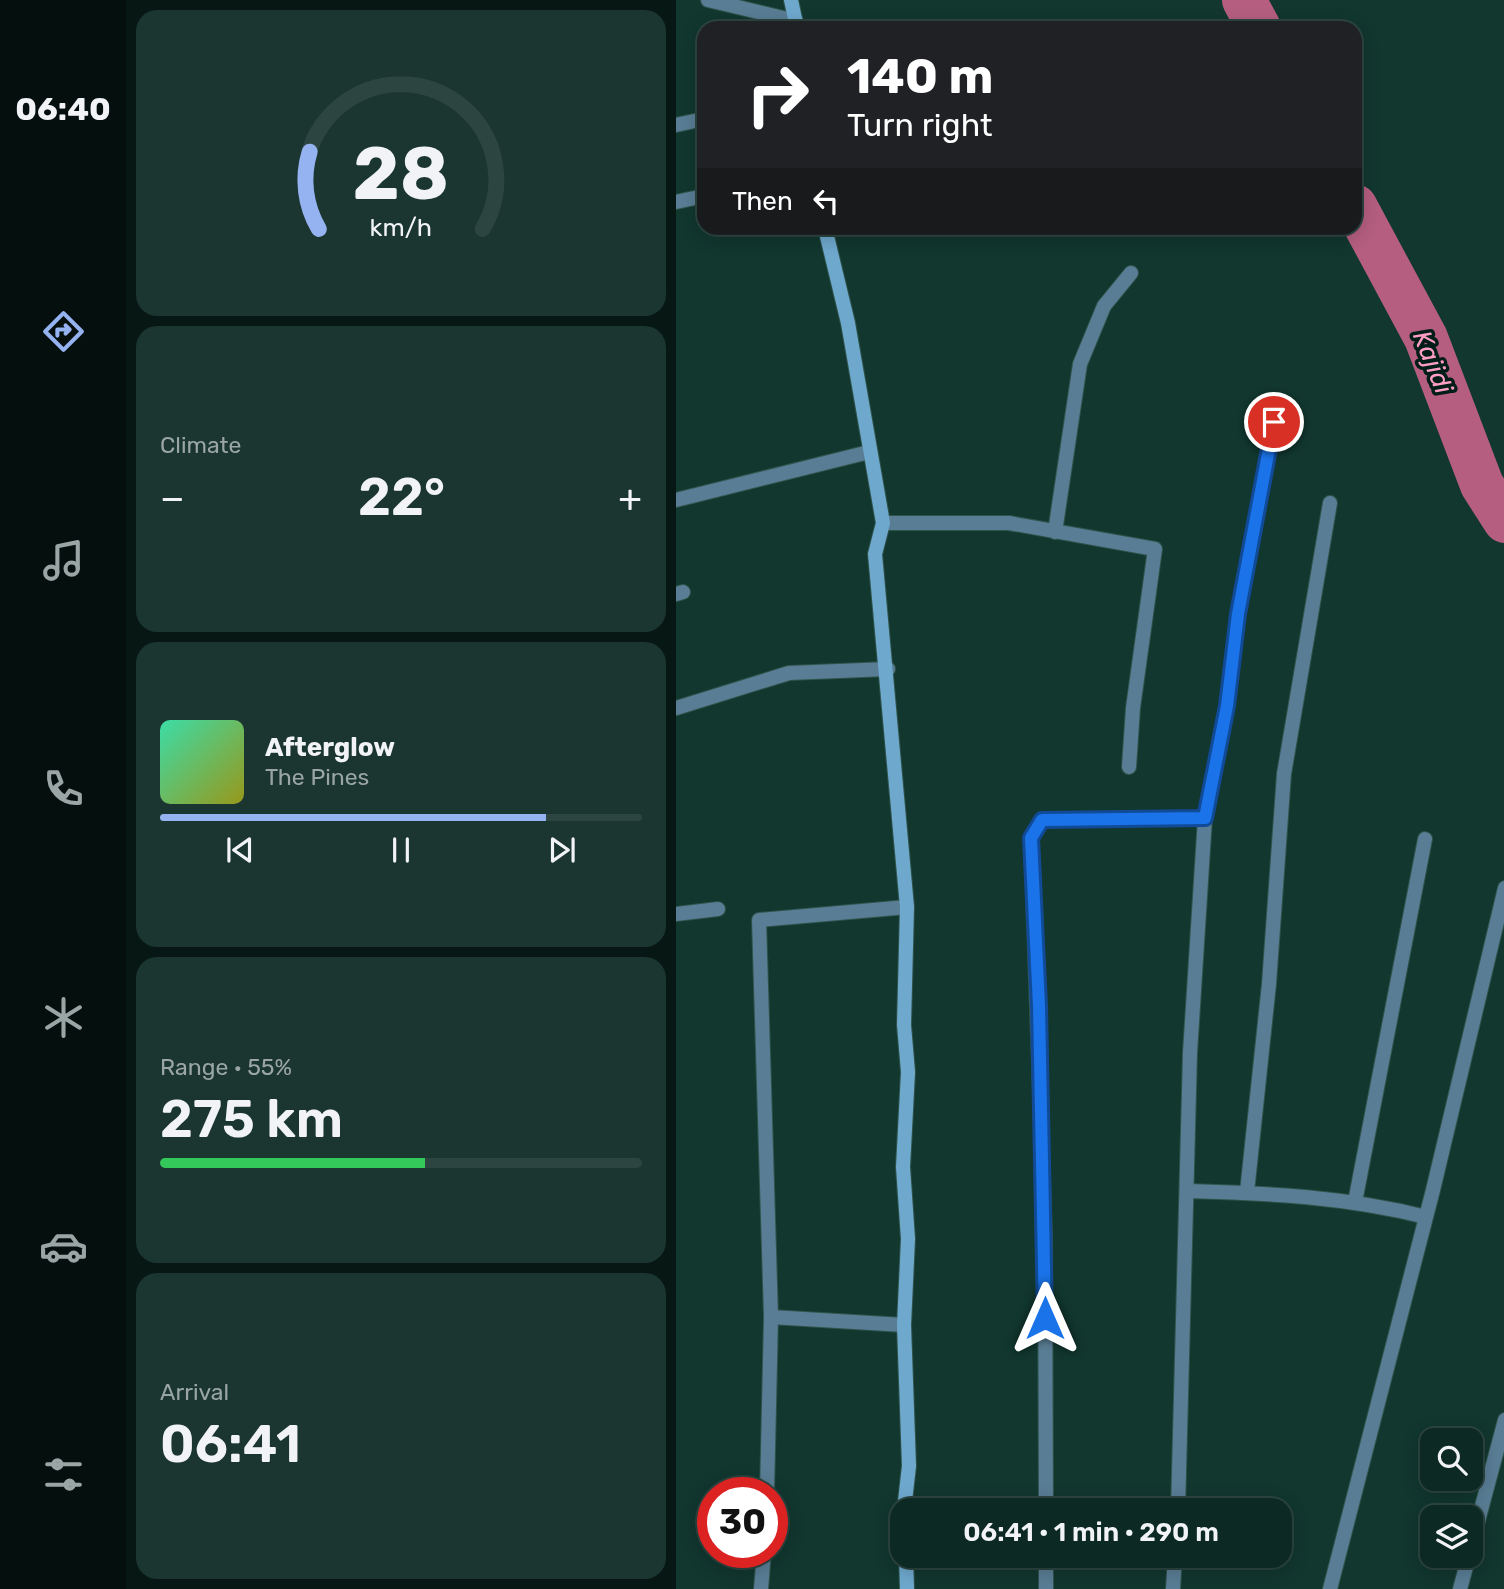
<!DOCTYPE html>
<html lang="en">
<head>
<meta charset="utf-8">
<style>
  body { margin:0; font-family:Rubik,sans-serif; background:#1b3530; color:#f1f3f6; height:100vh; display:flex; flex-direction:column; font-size:26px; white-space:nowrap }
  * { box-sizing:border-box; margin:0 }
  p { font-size:23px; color:#9aa6a6 }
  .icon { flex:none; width:38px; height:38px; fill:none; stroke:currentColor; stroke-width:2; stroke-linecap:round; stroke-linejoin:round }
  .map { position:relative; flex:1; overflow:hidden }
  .sheet { display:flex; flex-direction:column; gap:10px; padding:10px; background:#071713; width:550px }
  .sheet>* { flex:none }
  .guide { position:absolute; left:21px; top:21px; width:665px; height:214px; border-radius:21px; box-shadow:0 4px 18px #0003,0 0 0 2px #2d4541; background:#202124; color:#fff; overflow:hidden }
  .fabs { position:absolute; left:744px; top:1428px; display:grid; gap:14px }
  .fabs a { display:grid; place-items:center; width:63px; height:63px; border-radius:14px; background:#0d2923; box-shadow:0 4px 18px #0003,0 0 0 2px #2d4541; font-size:35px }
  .speed { position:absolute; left:21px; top:1477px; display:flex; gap:14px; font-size:35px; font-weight:700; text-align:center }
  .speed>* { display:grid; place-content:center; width:91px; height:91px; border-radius:50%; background:#0d2923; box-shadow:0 4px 18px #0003,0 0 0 2px #2d4541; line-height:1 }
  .speed .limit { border:10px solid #d22; background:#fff; color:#111 }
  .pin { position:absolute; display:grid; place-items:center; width:60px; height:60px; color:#fff; margin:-30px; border:4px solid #fff; border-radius:50%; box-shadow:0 2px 7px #0007 }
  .me { position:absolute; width:77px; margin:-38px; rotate:0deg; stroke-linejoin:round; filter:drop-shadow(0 0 5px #0008) }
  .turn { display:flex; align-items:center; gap:24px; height:147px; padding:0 35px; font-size:32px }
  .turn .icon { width:91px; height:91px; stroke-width:2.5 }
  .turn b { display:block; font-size:49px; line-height:60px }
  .then { display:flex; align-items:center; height:66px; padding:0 35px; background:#0003; gap:14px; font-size:26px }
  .big { font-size:52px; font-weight:600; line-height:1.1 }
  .sheet .widget { flex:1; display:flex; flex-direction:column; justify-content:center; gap:10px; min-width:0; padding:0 24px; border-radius:21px; background:#1b3530 }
  .sheet .dial { align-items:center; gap:0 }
  .dial svg { height:182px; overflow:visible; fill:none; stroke:#2d4541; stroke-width:7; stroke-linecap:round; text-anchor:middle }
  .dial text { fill:#f1f3f6; stroke:none }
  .song { display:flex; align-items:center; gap:21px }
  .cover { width:84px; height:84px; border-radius:10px; background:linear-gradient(135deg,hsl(160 70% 55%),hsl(60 70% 35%)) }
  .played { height:7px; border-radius:4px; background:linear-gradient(90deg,#95b2f1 80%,#2d4541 80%) }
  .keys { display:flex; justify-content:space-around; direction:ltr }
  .heat { display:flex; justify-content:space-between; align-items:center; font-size:38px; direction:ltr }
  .charge { height:10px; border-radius:5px; background:linear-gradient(90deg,#34c759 55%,#2d4541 0) }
  .trip { position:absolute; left:214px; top:1498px; width:402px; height:70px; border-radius:21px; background:#0d2923; box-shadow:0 4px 18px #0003,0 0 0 2px #2d4541; font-weight:600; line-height:70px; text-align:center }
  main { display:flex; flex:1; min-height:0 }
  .dock { display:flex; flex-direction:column; width:126px; justify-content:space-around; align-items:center; background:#05100e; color:#9aa6a6 }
  .dock .icon { width:49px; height:49px }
  .dock .current { color:#95b2f1 }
  .dock b { font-size:32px; color:#f1f3f6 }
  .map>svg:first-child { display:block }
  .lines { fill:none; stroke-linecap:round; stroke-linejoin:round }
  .river { stroke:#b55e7f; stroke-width:44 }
  .street-casing { stroke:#2f544c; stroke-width:16 }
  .secondary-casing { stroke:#2f544c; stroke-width:16 }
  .street { stroke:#597d94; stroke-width:14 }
  .secondary { stroke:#6ea8cd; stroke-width:14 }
  .route-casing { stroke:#114b97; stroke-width:18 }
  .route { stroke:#1a73e8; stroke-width:12 }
  .labels { text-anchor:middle; stroke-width:7; stroke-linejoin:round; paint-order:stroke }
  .water-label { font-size:26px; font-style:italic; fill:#fe9fc1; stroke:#001d17 }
</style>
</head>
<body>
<main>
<nav class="dock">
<b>06:40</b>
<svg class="icon current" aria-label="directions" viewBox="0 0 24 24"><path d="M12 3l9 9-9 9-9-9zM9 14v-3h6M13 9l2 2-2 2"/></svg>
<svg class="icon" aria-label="music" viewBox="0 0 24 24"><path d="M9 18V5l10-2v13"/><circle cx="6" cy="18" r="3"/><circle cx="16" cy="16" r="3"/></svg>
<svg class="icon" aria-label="phone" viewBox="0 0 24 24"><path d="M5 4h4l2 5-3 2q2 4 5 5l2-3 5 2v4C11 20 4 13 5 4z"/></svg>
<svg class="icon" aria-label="climate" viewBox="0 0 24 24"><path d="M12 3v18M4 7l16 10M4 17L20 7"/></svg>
<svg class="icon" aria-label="car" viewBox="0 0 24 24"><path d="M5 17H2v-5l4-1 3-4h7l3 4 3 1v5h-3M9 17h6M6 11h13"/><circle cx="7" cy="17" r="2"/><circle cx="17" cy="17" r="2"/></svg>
<svg class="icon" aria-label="filters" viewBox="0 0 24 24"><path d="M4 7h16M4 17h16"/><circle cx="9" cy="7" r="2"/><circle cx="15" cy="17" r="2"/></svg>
</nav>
<section class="sheet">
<div class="widget dial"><svg viewBox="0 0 100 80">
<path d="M14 69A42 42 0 1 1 86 69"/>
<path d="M14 69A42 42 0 0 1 10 35" stroke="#95b2f1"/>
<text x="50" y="56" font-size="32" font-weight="700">28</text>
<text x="50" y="72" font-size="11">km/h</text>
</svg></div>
<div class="widget"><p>Climate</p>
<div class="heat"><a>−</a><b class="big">22°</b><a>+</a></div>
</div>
<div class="widget">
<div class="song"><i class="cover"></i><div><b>Afterglow</b><p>The Pines</p></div></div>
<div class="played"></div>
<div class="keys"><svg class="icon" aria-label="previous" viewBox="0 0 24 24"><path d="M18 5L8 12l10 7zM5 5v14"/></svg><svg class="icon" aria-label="pause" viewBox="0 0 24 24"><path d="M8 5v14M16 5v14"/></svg><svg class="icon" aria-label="next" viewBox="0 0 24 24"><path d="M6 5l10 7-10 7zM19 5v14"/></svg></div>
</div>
<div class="widget"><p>Range · 55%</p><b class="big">275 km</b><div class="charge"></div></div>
<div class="widget"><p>Arrival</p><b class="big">06:41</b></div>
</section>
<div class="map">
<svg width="829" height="1589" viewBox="0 0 829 1589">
  <rect width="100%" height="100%" fill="#11372f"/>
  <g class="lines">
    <path class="river" d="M 568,0 L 583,28
      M 679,206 L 750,338 L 806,485 L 829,521"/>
    <defs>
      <path id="street" d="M 32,0 L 120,21
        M 0,125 L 28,119
        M 0,202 L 28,196
        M 0,500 L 193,452
        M 207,523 L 333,523 L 479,549 L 457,708 L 453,767
        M 379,532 L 404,364 L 428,306 L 455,273
        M 0,594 L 7,592
        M 0,708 L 113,673 L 212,669
        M 0,914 L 42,909
        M 511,1191 C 592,1193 671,1197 750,1217
        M 571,1192 L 593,984 L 608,774 L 654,503
        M 679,1202 L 749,839
        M 95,1317 L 228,1325
        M 91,1493 L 95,1317 L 83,920 L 231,907
        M 370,1510 L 369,1236 L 355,838 L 366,820 L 529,818
        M 502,1510 L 514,1053 L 529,818 L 551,706 L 562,614 L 598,422
        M 794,1551 L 829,1420
        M 370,1556 L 370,1589
        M 85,1589 L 88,1552
        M 497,1589 L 499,1556
        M 654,1589 L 757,1190 L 829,888
        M 784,1589 L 793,1556"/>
      <path id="secondary" d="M 115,0 L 121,28
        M 149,228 L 172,323 L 207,523 L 199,554 L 231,907 L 228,1025 L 232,1072 L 227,1167 L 232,1239 L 228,1325 L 233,1466 L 228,1510
        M 230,1556 L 231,1589"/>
    </defs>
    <use href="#street" class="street-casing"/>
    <use href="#secondary" class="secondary-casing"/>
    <use href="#street" class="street"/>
    <use href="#secondary" class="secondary"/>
  </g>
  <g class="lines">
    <defs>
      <path id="route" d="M 369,1318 L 363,1006 L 355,838 L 366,820 L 529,818 L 551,706 L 562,614 L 598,422"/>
    </defs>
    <use href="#route" class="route-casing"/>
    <use href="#route" class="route"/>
  </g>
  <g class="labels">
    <g class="water-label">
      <text transform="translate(757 362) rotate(68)" y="9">Kajidi</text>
    </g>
  </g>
</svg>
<div class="fabs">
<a><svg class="icon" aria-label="search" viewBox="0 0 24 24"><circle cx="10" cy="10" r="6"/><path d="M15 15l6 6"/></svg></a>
<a><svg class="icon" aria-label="layers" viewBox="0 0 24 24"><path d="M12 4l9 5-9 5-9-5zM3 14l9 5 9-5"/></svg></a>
</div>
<div class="speed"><div class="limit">30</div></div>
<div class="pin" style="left:598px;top:422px;background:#d93025"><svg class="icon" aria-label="arrive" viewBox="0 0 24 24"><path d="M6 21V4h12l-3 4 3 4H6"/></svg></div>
<svg class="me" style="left:369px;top:1318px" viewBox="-20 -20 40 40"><path d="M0-17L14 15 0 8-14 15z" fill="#1a73e8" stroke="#fff" stroke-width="4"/></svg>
<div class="trip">06:41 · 1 min · 290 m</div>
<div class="guide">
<div class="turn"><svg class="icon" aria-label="right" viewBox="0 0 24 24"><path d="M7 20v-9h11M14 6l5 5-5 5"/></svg><div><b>140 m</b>Turn right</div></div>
<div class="then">Then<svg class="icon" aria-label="left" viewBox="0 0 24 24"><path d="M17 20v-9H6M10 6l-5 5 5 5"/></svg></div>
</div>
</div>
</main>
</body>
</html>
